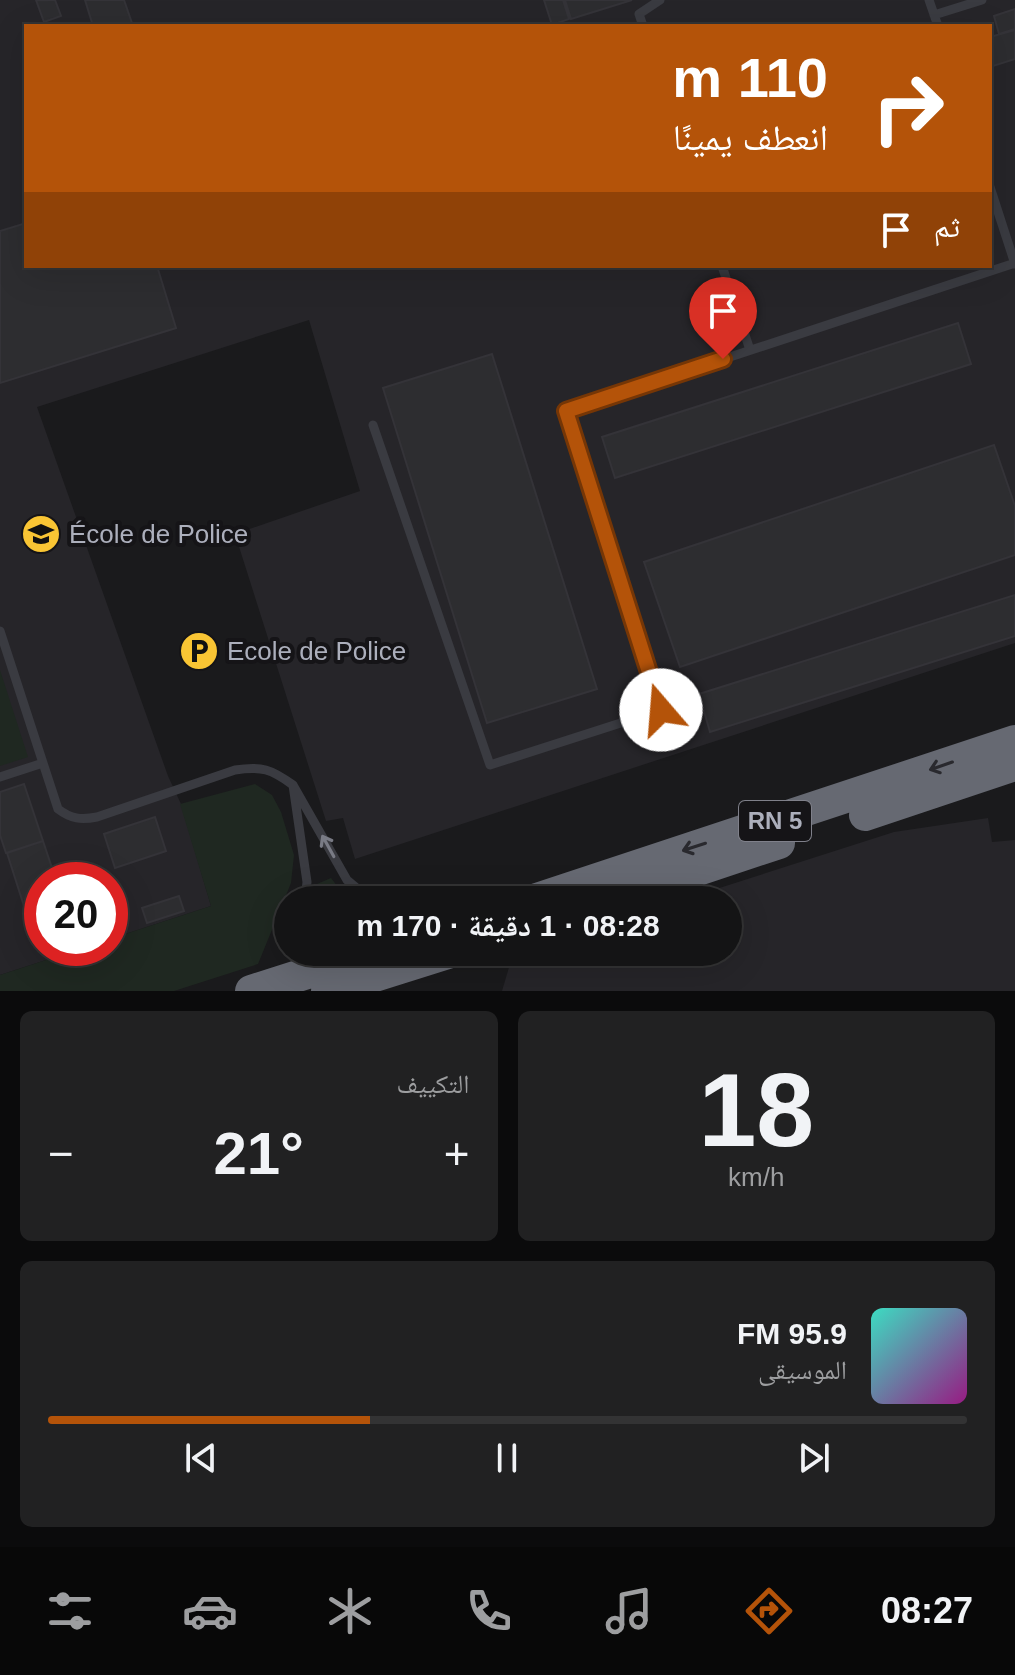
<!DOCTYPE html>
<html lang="ar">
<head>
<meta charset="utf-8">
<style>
  body { margin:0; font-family:Arial,"Noto Naskh Arabic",sans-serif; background:#212122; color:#f1f3f6; direction:rtl; height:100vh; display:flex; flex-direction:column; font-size:30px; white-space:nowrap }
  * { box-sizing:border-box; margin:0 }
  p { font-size:26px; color:#9d9ea0 }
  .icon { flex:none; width:44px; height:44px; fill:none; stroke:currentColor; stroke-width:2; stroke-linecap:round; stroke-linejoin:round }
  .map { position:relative; height:991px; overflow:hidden; direction:ltr }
  .drawer { display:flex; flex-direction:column; gap:20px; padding:20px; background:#0b0b0c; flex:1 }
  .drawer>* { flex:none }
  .hud { position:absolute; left:24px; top:24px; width:968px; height:244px; border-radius:0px; box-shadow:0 8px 32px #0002,0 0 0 2px #333334; direction:rtl; background:#b45309; color:#fff; overflow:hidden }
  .speed { position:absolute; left:24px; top:862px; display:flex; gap:16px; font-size:40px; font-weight:700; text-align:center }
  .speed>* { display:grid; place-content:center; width:104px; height:104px; border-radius:50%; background:#141415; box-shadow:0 8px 32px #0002,0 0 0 2px #333334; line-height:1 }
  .speed .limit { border:12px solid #d22; background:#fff; color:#111 }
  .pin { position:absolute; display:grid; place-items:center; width:68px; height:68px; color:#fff; margin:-82px -34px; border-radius:50% 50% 50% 0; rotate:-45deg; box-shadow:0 0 8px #0007 }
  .pin .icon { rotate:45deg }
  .me { position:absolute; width:88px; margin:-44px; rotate:342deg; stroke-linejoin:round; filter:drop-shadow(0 0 6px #0008) }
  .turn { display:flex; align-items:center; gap:28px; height:168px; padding:0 32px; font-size:36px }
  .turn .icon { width:104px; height:104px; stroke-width:2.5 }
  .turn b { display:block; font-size:56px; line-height:68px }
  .then { display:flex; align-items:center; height:76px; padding:0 32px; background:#0003; gap:16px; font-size:30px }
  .big { font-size:60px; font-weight:700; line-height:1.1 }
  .drawer .tile { flex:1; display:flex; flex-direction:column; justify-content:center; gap:12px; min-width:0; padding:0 28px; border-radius:12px; background:#212122 }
  .drawer .dial { align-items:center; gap:0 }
  .dial b { font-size:104px; line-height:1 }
  .song { display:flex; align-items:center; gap:24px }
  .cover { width:96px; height:96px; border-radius:12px; background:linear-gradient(135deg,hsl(170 70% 55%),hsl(310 70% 35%)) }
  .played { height:8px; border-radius:4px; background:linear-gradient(90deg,#b45309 35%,#333334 35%) }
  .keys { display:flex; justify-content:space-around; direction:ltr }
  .heat { display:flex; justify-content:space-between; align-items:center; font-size:44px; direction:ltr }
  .drawer .tiles { flex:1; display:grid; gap:20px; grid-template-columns:1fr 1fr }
  .tile:last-child { grid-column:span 2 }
  .trip { position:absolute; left:274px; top:886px; width:468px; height:80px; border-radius:40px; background:#141415; box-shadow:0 8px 32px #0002,0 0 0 2px #333334; font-weight:700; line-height:80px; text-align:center; direction:rtl }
  .tab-bar { display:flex; height:128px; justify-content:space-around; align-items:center; background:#080808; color:#9d9ea0 }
  .tab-bar .icon { width:56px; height:56px }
  .tab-bar .active { color:#b45309 }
  .tab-bar b { font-size:36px; color:#f1f3f6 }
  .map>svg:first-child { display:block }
  .built { fill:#262529; fill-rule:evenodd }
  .green { fill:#1f2821 }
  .building { fill:#2d2d30; stroke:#343338; stroke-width:2 }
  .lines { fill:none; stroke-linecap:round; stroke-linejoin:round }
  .lane { stroke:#3a3b41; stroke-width:9 }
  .highway { stroke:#666972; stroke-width:32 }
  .oneway { stroke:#29292e }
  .oneway2 { stroke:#797b85 }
  .route-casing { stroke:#753606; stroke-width:20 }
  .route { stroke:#b45309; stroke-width:14 }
  .labels { text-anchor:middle; stroke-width:8; stroke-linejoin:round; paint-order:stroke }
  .shield { fill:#151417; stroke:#7f808a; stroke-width:2 }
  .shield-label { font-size:24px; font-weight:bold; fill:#acafbc }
  .poi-label { font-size:26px; fill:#acafbc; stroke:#151417; text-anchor:start }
</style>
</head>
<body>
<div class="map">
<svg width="1015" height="991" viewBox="0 0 1015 991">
  <rect width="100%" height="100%" fill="#1a1a1c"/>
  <path class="built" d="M 0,0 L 1015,0 L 1015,643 L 355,859 L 343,818 L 326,821 L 235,534 L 360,491 L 309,320 L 37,407 L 168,776 L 181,804 L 211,906 L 110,939 L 110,880 L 42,880 L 42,948 L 83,948 L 0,975 ZM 26,26 L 990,26 L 990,266 L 26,266 Z
    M 988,818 L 992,842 L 1015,840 L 1015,991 L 502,991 L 513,954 L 518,952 L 728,952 L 728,900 L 682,900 L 894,832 Z"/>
  <path class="green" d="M 0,670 L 28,757 L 0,766 Z
    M 255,784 L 272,795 L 281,812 L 294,855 L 291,883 L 258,964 L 174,991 L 0,991 L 0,975 L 83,948 L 110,948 L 110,939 L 211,906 L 180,804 Z
    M 331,878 L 347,899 L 348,900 L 318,900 L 317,884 Z"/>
  <path class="building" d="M 36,0 L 55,0 L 61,16 L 44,22 Z
    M 85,0 L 124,0 L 133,26 L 93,26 Z
    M 544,0 L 563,0 L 569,19 L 552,25 Z
    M 565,0 L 632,0 L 571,19 Z
    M 1015,9 L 1015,29 L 999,34 L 994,16 Z
    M 1015,30 L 1015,59 L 990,67 L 990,37 Z
    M 26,223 L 26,266 L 157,266 L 176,328 L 0,383 L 0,231 Z
    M 958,323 L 971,364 L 615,478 L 602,437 Z
    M 492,354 L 597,689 L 487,723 L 383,388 Z
    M 994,445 L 1015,506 L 1015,555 L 680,667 L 644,562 Z
    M 1015,595 L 1015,636 L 710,732 L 699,694 Z
    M 24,784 L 43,841 L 6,853 L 0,835 L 0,792 Z
    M 155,817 L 166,851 L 115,868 L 104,834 Z
    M 43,841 L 56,880 L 42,880 L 42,924 L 31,928 L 7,853 Z
    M 179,896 L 184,911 L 147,923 L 142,908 Z"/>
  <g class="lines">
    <path class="lane" d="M 929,0 L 938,26
      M 934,15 L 982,0
      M 643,26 L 639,14 L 660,0
      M 990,187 L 1015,264
      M 722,266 L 750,350
      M 373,425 L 490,765 L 661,710 L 566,411 L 1015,263
      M 0,631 L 58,809 C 71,819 81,820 97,817 L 235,770 C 262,766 271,769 293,785
      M 0,777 L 43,763
      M 305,900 L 307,882 L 293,785 L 347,880 L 359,890 L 380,900"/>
    <path class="highway" d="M 865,815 L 1015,765
      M 534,900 L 1015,741
      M 608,900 L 779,843
      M 251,991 L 373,952
      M 327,991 L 451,952"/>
  </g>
  <defs><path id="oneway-shaft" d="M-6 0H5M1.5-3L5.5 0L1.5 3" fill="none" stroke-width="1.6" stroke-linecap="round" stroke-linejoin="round" transform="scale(2)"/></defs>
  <g class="oneway">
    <use href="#oneway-shaft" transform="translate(941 766) rotate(161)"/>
    <use href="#oneway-shaft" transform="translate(694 847) rotate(162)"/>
  </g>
  <use class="oneway2" href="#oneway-shaft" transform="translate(328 846) rotate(-119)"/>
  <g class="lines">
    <defs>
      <path id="route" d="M 661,710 L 566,411 L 723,359"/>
    </defs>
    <use href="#route" class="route-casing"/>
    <use href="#route" class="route"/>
  </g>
  <defs>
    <symbol id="university-disc" viewBox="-11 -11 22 22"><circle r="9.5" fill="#f9c534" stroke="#151417"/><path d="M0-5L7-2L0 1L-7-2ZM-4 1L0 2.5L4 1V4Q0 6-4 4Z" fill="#111"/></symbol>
    <symbol id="parking-disc" viewBox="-11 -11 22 22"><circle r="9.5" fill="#f9c534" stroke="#151417"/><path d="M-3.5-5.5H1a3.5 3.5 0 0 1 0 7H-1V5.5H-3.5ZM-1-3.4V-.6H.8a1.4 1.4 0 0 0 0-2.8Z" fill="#111"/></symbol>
  </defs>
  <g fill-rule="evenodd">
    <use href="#university-disc" x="19" y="512" width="44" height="44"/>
    <use href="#parking-disc" x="177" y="629" width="44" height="44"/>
  </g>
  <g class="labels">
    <rect class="shield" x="739" y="801" width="72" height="40" rx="6"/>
    <g class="shield-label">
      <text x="775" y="829">RN 5</text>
    </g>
    <g class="poi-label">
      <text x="69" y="543">École de Police</text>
      <text x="227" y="660">Ecole de Police</text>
    </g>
  </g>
</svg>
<div class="speed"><div class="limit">20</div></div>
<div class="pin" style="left:723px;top:359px;background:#d93025"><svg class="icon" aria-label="arrive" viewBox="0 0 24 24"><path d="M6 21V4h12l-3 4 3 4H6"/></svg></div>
<svg class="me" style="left:661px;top:710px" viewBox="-20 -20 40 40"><circle r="19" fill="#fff"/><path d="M0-13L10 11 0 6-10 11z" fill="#b45309"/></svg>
<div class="trip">08:28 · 1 دقيقة · 170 m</div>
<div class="hud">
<div class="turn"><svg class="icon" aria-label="right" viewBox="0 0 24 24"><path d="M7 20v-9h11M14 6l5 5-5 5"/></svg><div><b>110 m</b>انعطف يمينًا</div></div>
<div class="then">ثم<svg class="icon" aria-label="arrive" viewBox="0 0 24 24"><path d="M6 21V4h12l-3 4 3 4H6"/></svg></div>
</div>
</div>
<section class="drawer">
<div class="tiles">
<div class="tile dial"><b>18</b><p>km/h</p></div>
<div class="tile"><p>التكييف</p>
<div class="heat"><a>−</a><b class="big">21°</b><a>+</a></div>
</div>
<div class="tile">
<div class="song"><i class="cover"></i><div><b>95.9 FM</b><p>الموسيقى</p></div></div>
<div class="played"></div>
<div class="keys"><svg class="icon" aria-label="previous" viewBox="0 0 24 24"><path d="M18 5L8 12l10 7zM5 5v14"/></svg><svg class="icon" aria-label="pause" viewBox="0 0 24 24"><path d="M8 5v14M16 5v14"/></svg><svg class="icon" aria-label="next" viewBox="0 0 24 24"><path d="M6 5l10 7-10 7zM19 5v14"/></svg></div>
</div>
</div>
</section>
<nav class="tab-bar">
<b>08:27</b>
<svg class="icon active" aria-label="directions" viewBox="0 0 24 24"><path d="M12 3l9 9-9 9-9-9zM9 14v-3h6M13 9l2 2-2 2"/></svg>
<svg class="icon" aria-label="music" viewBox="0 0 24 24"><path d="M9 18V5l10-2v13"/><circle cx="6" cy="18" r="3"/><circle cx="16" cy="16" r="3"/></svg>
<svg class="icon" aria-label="phone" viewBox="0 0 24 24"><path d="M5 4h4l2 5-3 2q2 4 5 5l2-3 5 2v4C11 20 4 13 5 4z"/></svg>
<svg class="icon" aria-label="climate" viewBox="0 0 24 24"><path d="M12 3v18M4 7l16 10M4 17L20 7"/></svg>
<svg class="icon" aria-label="car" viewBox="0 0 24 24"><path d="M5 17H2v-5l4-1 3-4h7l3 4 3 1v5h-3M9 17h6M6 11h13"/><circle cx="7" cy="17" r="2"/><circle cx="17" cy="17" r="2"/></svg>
<svg class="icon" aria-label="filters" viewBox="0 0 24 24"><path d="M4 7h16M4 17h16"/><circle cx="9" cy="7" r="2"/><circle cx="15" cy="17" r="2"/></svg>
</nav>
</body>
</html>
